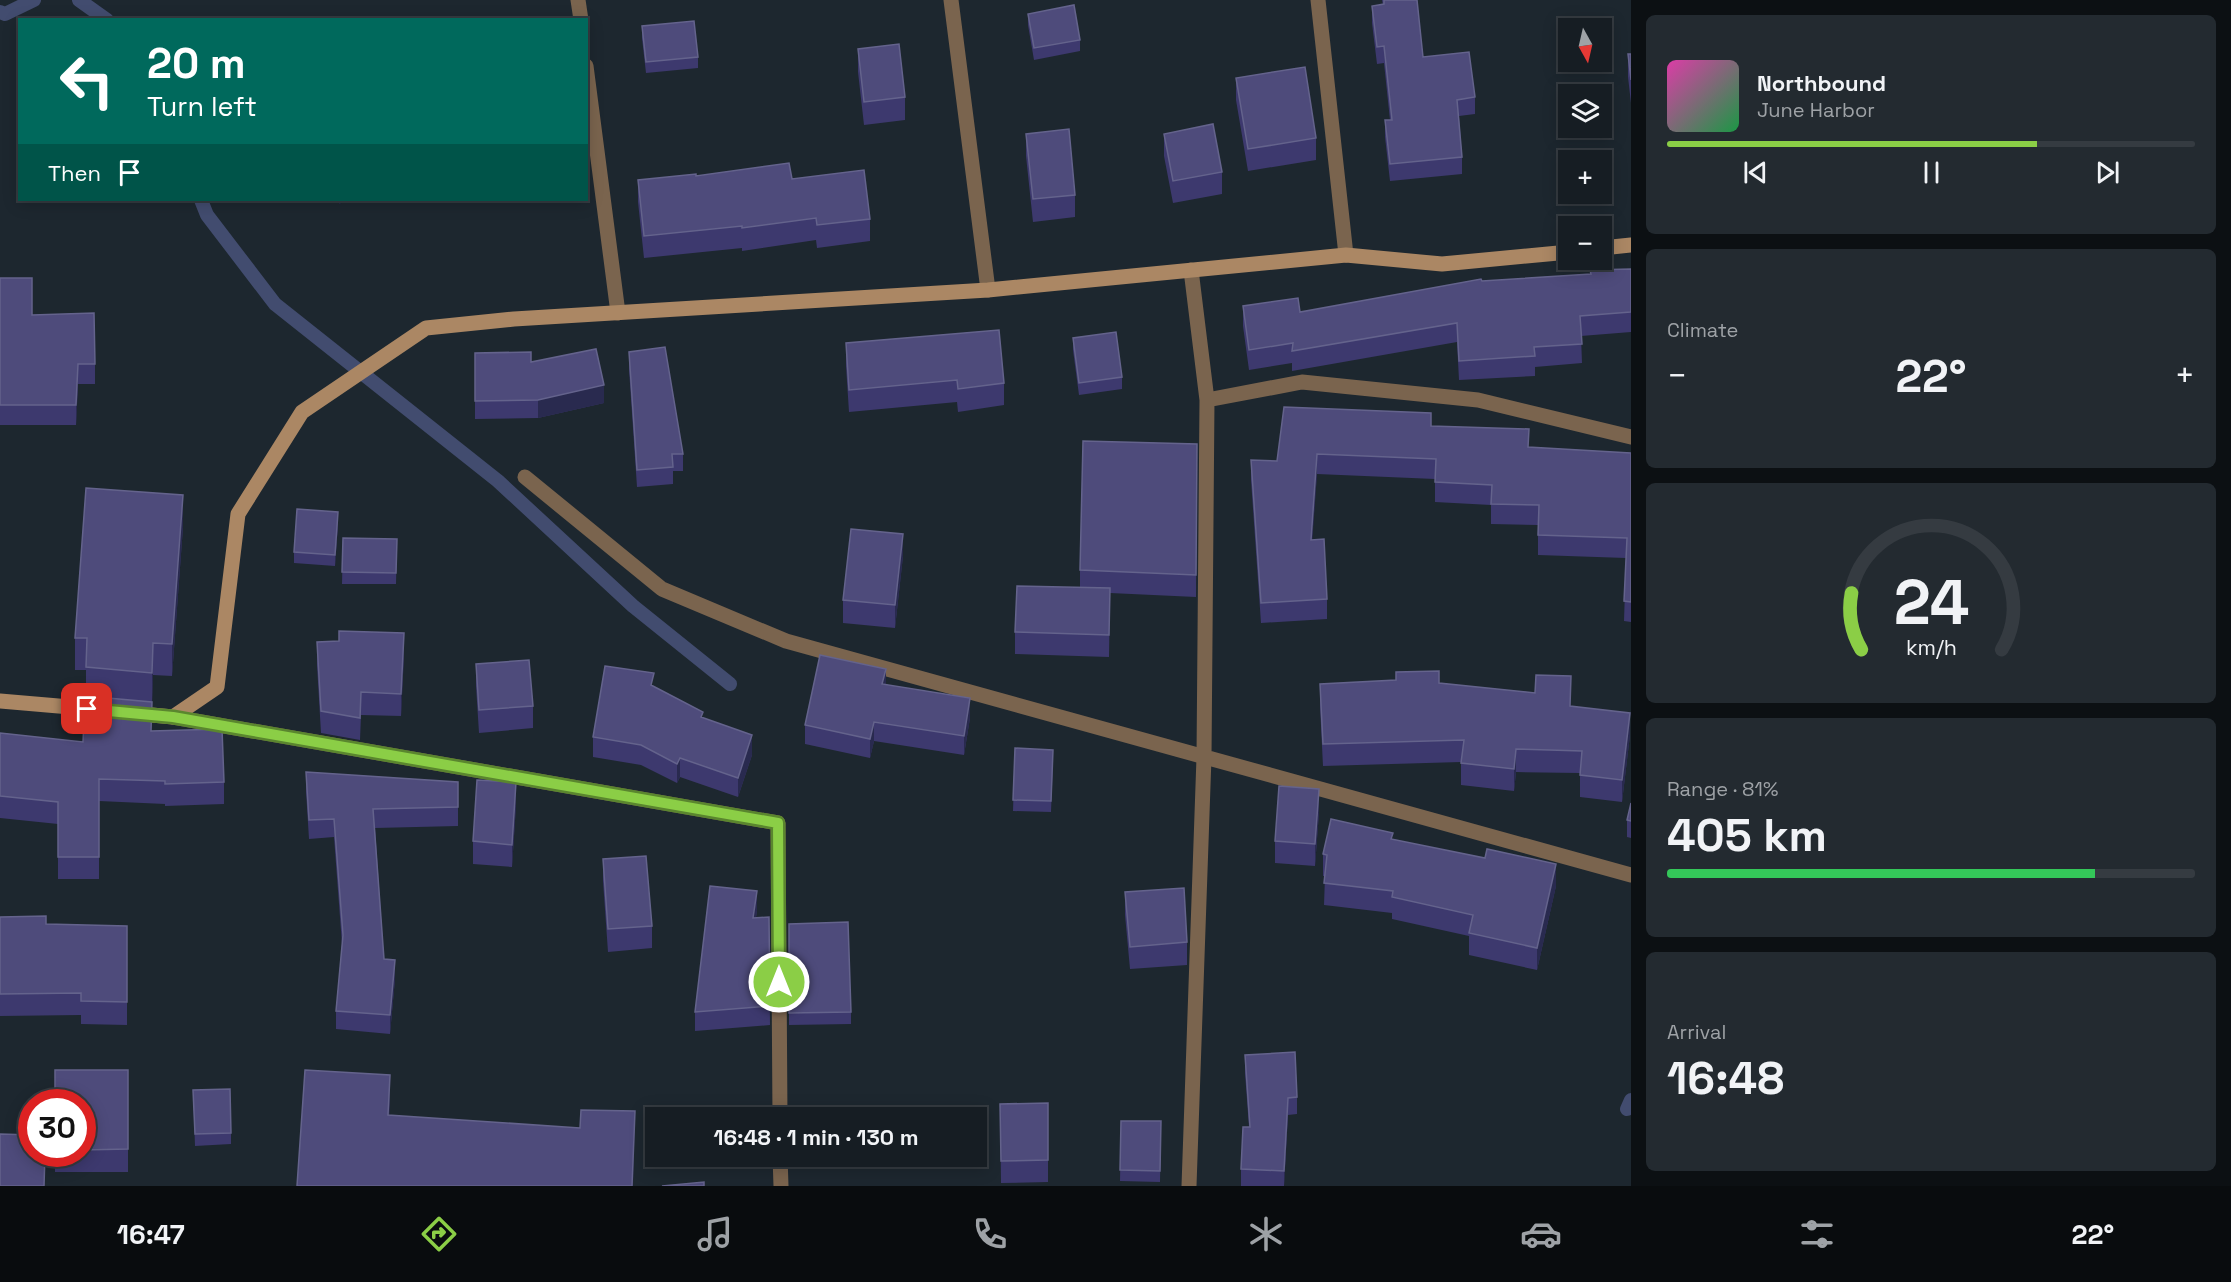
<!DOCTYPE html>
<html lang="en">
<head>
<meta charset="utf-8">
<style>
  body { margin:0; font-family:"Space Grotesk",sans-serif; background:#232a30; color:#f1f3f6; height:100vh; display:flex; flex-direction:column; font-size:22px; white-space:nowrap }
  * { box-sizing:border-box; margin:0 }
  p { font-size:20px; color:#9ea2a6 }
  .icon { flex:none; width:33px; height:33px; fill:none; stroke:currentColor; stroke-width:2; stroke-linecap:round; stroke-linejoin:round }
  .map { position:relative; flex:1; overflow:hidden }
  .drawer { display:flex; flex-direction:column; gap:15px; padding:15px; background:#0c1013; width:600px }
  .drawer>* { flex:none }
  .guide { position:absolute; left:18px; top:18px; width:570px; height:183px; border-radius:0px; box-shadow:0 3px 15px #0003,0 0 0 2px #353b41; background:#00695c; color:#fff; overflow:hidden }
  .needle { width:39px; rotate:172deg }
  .fabs { position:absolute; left:1558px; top:18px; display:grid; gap:12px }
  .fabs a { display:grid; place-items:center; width:54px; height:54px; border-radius:0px; background:#161d23; box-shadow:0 3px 15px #0003,0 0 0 2px #353b41; font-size:30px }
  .speed { position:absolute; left:18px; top:1089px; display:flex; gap:12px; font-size:30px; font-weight:700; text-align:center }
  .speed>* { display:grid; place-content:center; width:78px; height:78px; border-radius:50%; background:#161d23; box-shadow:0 3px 15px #0003,0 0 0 2px #353b41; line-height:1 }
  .speed .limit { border:9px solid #d22; background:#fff; color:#111 }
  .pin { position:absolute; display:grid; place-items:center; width:51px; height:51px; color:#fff; margin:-26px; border-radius:12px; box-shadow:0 3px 9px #0006 }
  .me { position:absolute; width:66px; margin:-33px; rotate:0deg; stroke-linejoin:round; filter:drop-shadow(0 0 4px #0008) }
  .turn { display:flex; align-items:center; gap:21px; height:126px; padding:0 30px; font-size:27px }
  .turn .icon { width:78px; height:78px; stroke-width:2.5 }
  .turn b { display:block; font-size:42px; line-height:51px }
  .then { display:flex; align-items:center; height:57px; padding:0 30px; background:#0003; gap:12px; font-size:22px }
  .big { font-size:45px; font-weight:700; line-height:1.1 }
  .drawer .card { flex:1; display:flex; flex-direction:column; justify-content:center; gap:9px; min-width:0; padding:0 21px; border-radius:9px; background:#232a30 }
  .drawer .dial { align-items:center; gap:0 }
  .dial svg { height:156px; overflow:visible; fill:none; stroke:#353b41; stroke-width:7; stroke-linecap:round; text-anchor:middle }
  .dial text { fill:#f1f3f6; stroke:none }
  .song { display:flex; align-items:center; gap:18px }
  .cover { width:72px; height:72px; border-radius:9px; background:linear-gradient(135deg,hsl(320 70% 55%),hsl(140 70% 35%)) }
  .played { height:6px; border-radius:3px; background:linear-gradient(90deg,#8bce46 70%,#353b41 70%) }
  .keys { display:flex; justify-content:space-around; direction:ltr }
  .heat { display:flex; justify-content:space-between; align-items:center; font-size:33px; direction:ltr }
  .charge { height:9px; border-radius:4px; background:linear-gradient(90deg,#34c759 81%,#353b41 0) }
  .trip { position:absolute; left:645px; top:1107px; width:342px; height:60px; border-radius:0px; background:#161d23; box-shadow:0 3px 15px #0003,0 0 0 2px #353b41; font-weight:700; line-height:60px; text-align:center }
  .menu { display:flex; height:96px; justify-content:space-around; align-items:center; background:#090c0e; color:#9ea2a6 }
  .menu .icon { width:42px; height:42px }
  .menu .selected { color:#8bce46 }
  .menu b { font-size:27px; color:#f1f3f6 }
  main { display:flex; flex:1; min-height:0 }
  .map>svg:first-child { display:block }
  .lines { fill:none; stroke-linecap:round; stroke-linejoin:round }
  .stream { stroke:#424c6f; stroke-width:14 }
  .street { stroke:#7a644e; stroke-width:15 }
  .secondary { stroke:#ab8764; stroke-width:15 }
  .wall { fill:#3d396e }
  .shaded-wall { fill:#292a4f }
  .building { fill:#4e4b7b; stroke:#64638c; stroke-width:1.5 }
  .route-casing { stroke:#5a862e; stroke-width:15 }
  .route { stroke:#8bce46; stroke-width:10 }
</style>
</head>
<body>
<main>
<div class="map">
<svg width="1631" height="1186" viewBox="0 0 1631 1186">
  <rect width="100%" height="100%" fill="#1d272f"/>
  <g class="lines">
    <path class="stream" d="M 79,0 L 107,20
      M 0,12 L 5,14 L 34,0
      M 201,200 L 207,215 L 275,304 L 498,481 L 633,606 L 730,684
      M 1627,1109 L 1631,1100"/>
    <path class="street" d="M 578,0 L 581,20
      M 951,0 L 988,290
      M 1318,0 L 1346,255
      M 586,66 L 618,313
      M 1207,400 L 1302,382 L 1478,400 L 1631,437
      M 525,477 L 662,589 L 786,641 L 1631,875
      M 173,717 L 778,823 L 780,1118
      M 780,1156 L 781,1186
      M 1189,1186 L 1204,757 L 1207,400 L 1191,270"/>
    <path class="secondary" d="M 1602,248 L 1631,245
      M 0,701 L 105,710
      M 131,713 L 173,717 L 217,687 L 238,514 L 302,412 L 426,328 L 514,319 L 988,290 L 1346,255 L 1442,264 L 1569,252"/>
  </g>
  <path class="wall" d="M 1382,0 L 1417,0 L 1423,57 L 1475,97 L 1475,114 L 1459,116 L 1462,157 L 1462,174 L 1390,181 L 1385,137 L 1385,120 L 1390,120 L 1384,63 L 1377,64 L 1372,23 L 1372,6 L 1383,5 Z
    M 1028,14 L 1080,40 L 1080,51 L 1034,60 L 1028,25 Z
    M 642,26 L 698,57 L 698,68 L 646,73 L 642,38 Z
    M 858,49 L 905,97 L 905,120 L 864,125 L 858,72 Z
    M 1628,54 L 1631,54 L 1631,103 L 1628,77 Z
    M 1236,78 L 1316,138 L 1316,160 L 1248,171 L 1236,100 Z
    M 1026,134 L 1075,195 L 1075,217 L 1033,222 L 1026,156 Z
    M 1164,134 L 1222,172 L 1222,194 L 1173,203 L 1164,156 Z
    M 696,176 L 792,179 L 870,219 L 870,241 L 817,248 L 816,240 L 742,251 L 742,248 L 644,258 L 638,202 L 638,180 Z
    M 1631,269 L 1631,332 L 1581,336 L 1582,363 L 1535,367 L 1535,376 L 1459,380 L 1457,342 L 1292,371 L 1292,363 L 1249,370 L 1243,326 L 1243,306 L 1300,312 L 1482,281 L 1590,274 Z
    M 0,278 L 32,315 L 95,364 L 95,384 L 78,384 L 76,425 L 0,425 Z
    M 1073,338 L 1122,377 L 1122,389 L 1079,395 L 1073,350 Z
    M 846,343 L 1004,383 L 1004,405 L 958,412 L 957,402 L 849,412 L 846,366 Z
    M 629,352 L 683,454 L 683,471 L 673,471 L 673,484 L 637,487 L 629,369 Z
    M 475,353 L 531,362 L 604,403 L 538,418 L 475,419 Z
    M 1431,426 L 1529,447 L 1631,453 L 1631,622 L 1624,621 L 1626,558 L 1538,555 L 1538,525 L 1491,524 L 1491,505 L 1435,502 L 1435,479 L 1317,474 L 1312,540 L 1327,599 L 1327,619 L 1261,623 L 1251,480 L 1251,460 L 1277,461 Z
    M 1197,444 L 1196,597 L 1110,593 L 1109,657 L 1015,654 L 1015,632 L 1080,587 L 1080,570 Z
    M 338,524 L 335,566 L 294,563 L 294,552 Z
    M 183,527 L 172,676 L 153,675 L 151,731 L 224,782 L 224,804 L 165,806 L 165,804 L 99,801 L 99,879 L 58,879 L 58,824 L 0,818 L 0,733 L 83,742 L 86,696 L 86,670 L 75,670 L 75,638 Z
    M 343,538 L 397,539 L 396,584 L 342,584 Z
    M 903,556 L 895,628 L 843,623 L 843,600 Z
    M 317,642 L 404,655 L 401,716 L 361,715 L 360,740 L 321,733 L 317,665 Z
    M 476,664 L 533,706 L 533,728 L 479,733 L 476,686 Z
    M 1439,683 L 1570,706 L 1630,735 L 1622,802 L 1580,797 L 1580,773 L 1516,772 L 1514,791 L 1461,785 L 1461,762 L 1323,766 L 1320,706 L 1320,684 Z
    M 886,684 L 970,718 L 964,755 L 874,741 L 870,758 L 805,744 L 805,725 Z
    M 654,687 L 703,718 L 752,755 L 738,797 L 680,777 L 677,783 L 641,765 L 593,757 L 593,737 Z
    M 1015,748 L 1053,761 L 1051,812 L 1013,811 Z
    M 306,772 L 458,782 L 458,826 L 375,828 L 384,959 L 395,979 L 390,1034 L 336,1029 L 336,1011 L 342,944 L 334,837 L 309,839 L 306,791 Z
    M 1631,803 L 1631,838 L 1627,837 L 1627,820 Z
    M 516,805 L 512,867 L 473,864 L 473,841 Z
    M 1319,812 L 1315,866 L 1275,863 L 1275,841 Z
    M 1393,839 L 1556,886 L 1537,970 L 1469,955 L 1469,936 L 1392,919 L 1392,913 L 1324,905 L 1325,876 L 1323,876 L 1323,854 Z
    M 603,859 L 652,926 L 652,948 L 608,952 L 603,881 Z
    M 1125,892 L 1187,942 L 1187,965 L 1130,969 L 1125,915 Z
    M 757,910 L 756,918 L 769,917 L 770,1025 L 695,1031 L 695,1012 Z
    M 0,917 L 46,924 L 127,926 L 127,1025 L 81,1024 L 81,1015 L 0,1016 Z
    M 789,924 L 851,1012 L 851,1024 L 789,1025 Z
    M 1245,1055 L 1297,1097 L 1297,1114 L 1288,1115 L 1284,1186 L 1241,1186 L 1241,1169 L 1249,1127 L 1245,1073 Z
    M 128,1070 L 128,1172 L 55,1172 L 55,1154 L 82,1154 L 82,1102 Z
    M 193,1090 L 231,1133 L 231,1144 L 195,1146 Z
    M 1048,1103 L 1048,1182 L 1001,1183 L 1000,1104 Z
    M 1121,1121 L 1161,1121 L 1160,1182 L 1120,1181 Z"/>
  <path class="shaded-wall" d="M 339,200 L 348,200 L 339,204 Z
    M 78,364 L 78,384 L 76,425 L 76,405 Z
    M 604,385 L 604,403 L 538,418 L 538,400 Z
    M 1317,454 L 1317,474 L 1311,560 L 1311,540 Z
    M 183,495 L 183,527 L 172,676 L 172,644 Z
    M 338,512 L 338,524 L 335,566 L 335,555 Z
    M 903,534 L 903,556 L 895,628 L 895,605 Z
    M 404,633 L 404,655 L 401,716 L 401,694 Z
    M 153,643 L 153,675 L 152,705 L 152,673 Z
    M 886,669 L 886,689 L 882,684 Z
    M 970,698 L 970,718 L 964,755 L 964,736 Z
    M 1630,713 L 1630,735 L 1622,802 L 1622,780 Z
    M 874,722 L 874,741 L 870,758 L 870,739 Z
    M 752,735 L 752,755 L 738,797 L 738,778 Z
    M 1516,749 L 1516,772 L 1514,791 L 1514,769 Z
    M 680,758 L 680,777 L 677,783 L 677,764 Z
    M 516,782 L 516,805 L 512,867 L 512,845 Z
    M 1319,789 L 1319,812 L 1315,866 L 1315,844 Z
    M 1556,864 L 1556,886 L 1537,970 L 1537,948 Z
    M 757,891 L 757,910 L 753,937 L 753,918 Z
    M 395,960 L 395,979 L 390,1034 L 390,1015 Z
    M 390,1075 L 390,1105 L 388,1145 L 388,1115 Z
    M 1288,1098 L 1288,1115 L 1284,1186 L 1284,1171 Z
    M 635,1111 L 633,1186 L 632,1186 Z"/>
  <path class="building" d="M 1384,0 L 1417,0 L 1423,57 L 1469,52 L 1475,97 L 1457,100 L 1462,157 L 1390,164 L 1385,120 L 1392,120 L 1384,46 L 1377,47 L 1372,6 L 1384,4 Z
    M 1074,5 L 1080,40 L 1034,48 L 1028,14 Z
    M 694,21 L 698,57 L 646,62 L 642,26 Z
    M 899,44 L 905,97 L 864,102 L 858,49 Z
    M 1628,54 L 1631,54 L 1631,80 Z
    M 1305,67 L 1316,138 L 1248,149 L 1236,78 Z
    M 1213,124 L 1222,172 L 1173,181 L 1164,134 Z
    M 1069,129 L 1075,195 L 1033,199 L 1026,134 Z
    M 789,163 L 792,179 L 864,170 L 870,219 L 817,225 L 816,218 L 742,228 L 742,226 L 644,236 L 638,180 L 696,174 L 696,176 Z
    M 1631,269 L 1631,312 L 1580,316 L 1582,344 L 1534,347 L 1535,356 L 1459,361 L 1457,323 L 1292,351 L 1293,343 L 1249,350 L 1243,306 L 1298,298 L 1300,312 L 1481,279 L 1482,281 L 1591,274 L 1590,270 Z
    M 0,278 L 32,278 L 32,315 L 94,313 L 95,364 L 78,364 L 76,405 L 0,405 Z
    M 999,330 L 1004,383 L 958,389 L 957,380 L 849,390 L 846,343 Z
    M 1116,332 L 1122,377 L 1079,383 L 1073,338 Z
    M 665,347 L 683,454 L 672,454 L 673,467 L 637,470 L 629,352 Z
    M 596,349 L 604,385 L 538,400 L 475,401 L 475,353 L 531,352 L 531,362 Z
    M 1284,407 L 1431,413 L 1431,426 L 1529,429 L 1528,447 L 1631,453 L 1631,602 L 1624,601 L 1627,538 L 1538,535 L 1539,505 L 1491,504 L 1492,485 L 1435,482 L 1436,459 L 1317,454 L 1311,540 L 1324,539 L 1327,599 L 1261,603 L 1251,460 L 1277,461 Z
    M 1083,441 L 1197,444 L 1196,575 L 1080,570 Z
    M 86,488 L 183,495 L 172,644 L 153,643 L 152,673 L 86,667 L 87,638 L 75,638 Z
    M 297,509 L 338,512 L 335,555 L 294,552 Z
    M 851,529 L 903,534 L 895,605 L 843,600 Z
    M 343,538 L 397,539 L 396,573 L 342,572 Z
    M 1017,586 L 1110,588 L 1109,635 L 1015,632 Z
    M 339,631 L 404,633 L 401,694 L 361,692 L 360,718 L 321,711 L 317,642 L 339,641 Z
    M 820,655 L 886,669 L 882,684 L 970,698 L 964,736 L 874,722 L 870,739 L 805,725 Z
    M 529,660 L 533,706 L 479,710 L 476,664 Z
    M 605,666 L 654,673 L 651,685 L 703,712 L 701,717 L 752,735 L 738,778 L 680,758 L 677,764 L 641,745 L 593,737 Z
    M 1439,671 L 1439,683 L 1535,693 L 1536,675 L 1571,676 L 1570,706 L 1630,713 L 1622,780 L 1580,775 L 1582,751 L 1516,749 L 1514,769 L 1461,763 L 1464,740 L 1323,744 L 1320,684 L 1396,680 L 1396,672 Z
    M 85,696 L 152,702 L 151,731 L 222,729 L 224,782 L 165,784 L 165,781 L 99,779 L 99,857 L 58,857 L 58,802 L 0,796 L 0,733 L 83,742 Z
    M 1015,748 L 1053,750 L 1051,801 L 1013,800 Z
    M 306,772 L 458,782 L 458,807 L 373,809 L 384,959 L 395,960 L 390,1015 L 336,1011 L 343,935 L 334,819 L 309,820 Z
    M 477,780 L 516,782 L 512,845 L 473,841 Z
    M 1279,786 L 1319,789 L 1315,844 L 1275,841 Z
    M 1631,803 L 1631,821 L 1627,820 Z
    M 1331,819 L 1393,833 L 1391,839 L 1485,858 L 1487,849 L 1556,864 L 1537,948 L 1469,933 L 1473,915 L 1392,897 L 1393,891 L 1324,883 L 1327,855 L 1323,854 Z
    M 646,856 L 652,926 L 608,929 L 603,859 Z
    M 710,886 L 757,891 L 753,918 L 769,917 L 770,1006 L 695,1012 Z
    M 1184,888 L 1187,942 L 1130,947 L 1125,892 Z
    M 46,916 L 46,924 L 127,926 L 127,1002 L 81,1001 L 81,993 L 0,994 L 0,917 Z
    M 848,922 L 851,1012 L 789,1013 L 789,924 Z
    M 1295,1052 L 1297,1097 L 1288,1098 L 1284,1171 L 1241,1169 L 1243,1127 L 1250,1127 L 1245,1055 Z
    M 55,1070 L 128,1070 L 128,1149 L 82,1150 L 82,1102 L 55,1102 Z
    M 305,1070 L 390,1075 L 388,1115 L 580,1128 L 581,1110 L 635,1111 L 632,1186 L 297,1186 Z
    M 230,1089 L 231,1133 L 195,1134 L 193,1090 Z
    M 1048,1103 L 1048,1160 L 1001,1161 L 1000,1104 Z
    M 1121,1121 L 1161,1121 L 1160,1171 L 1120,1170 Z
    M 0,1134 L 32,1135 L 32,1154 L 45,1154 L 44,1186 L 0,1186 Z
    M 704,1182 L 704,1186 L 662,1186 Z"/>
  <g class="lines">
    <defs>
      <path id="route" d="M 87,709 L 173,717 L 778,823 L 779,982"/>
    </defs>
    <use href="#route" class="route-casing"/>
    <use href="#route" class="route"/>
  </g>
</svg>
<div class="fabs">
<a><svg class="needle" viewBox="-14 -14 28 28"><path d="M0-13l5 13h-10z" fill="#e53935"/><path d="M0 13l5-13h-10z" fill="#9ea2a6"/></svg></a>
<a><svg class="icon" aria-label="layers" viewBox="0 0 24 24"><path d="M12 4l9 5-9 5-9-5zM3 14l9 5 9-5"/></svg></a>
<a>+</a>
<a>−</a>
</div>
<div class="speed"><div class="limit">30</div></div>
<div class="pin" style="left:87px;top:709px;background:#d93025"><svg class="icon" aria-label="arrive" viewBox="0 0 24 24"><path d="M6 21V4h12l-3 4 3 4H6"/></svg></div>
<svg class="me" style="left:779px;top:982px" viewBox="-20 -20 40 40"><circle r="17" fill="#8bce46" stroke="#fff" stroke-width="3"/><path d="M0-11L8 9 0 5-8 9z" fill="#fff"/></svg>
<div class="trip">16:48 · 1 min · 130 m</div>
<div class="guide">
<div class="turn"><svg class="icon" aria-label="left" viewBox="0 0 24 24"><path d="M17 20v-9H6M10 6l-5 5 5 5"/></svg><div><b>20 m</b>Turn left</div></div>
<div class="then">Then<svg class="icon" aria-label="arrive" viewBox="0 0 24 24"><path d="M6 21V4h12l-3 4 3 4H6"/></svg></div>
</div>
</div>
<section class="drawer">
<div class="card">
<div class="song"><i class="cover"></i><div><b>Northbound</b><p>June Harbor</p></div></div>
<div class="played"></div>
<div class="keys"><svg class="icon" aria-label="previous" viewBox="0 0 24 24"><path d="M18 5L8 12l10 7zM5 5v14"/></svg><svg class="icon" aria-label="pause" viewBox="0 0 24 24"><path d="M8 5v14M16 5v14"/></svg><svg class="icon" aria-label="next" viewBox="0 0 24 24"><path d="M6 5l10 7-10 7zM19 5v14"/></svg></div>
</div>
<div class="card"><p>Climate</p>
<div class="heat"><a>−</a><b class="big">22°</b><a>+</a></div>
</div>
<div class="card dial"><svg viewBox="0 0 100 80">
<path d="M14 69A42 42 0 1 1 86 69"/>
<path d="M14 69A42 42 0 0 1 9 40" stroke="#8bce46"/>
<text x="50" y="56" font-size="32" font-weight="700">24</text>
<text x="50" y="72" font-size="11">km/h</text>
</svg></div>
<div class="card"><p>Range · 81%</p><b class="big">405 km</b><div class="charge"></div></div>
<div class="card"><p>Arrival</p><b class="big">16:48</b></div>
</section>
</main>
<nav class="menu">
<b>16:47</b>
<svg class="icon selected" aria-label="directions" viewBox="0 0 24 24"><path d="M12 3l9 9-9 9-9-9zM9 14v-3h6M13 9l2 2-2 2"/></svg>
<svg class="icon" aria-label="music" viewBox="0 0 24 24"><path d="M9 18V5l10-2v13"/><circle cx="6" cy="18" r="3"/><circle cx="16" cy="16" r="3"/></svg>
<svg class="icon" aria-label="phone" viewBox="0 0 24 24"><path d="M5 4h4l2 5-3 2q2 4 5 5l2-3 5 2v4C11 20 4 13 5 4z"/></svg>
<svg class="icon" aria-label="climate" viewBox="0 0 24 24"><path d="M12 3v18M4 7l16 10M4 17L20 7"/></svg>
<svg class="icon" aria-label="car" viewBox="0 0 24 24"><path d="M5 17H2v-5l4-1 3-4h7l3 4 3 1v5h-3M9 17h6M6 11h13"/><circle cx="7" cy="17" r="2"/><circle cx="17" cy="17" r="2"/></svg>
<svg class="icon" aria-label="filters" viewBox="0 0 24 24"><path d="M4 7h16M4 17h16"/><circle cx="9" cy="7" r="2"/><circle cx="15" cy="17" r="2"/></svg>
<b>22°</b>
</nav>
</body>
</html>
